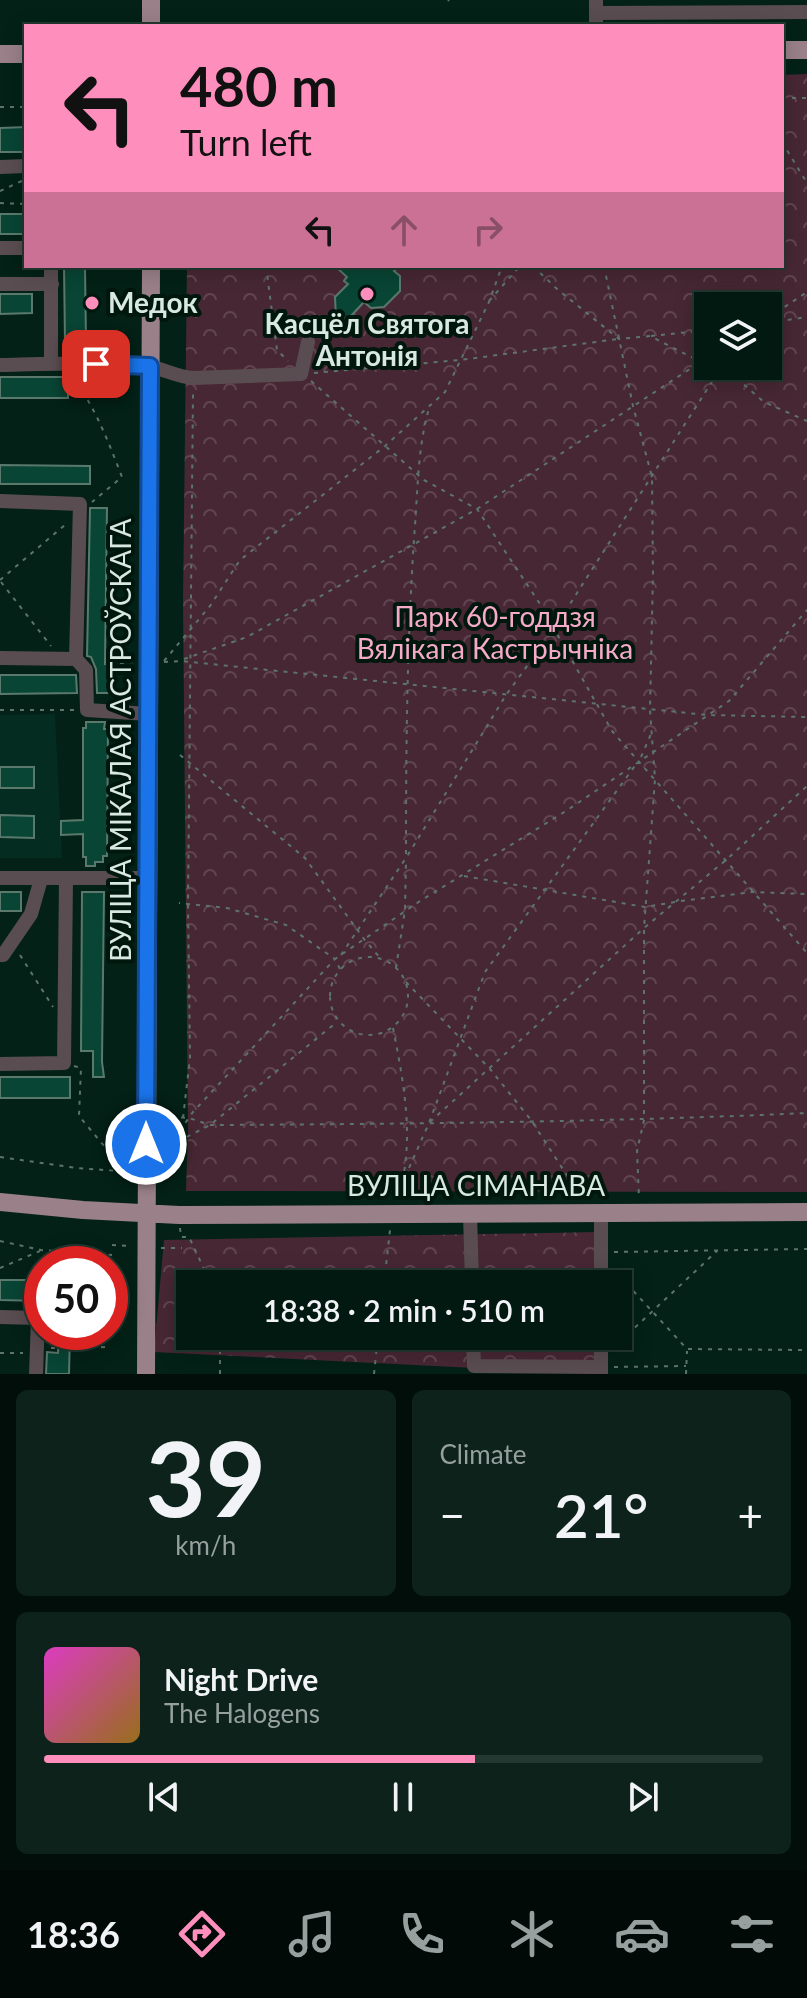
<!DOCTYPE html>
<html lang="en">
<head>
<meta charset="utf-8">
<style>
  body { margin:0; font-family:Lato,sans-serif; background:#0c221a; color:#f1f3f6; height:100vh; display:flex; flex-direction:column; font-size:30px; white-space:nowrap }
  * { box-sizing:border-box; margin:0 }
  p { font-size:26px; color:#96a09f }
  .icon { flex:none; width:44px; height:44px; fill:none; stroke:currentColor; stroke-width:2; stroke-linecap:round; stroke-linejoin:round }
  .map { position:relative; height:1374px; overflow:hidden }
  .panel { display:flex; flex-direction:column; gap:16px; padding:16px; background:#010e09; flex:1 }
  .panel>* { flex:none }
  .banner { position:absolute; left:24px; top:24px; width:760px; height:244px; border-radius:0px; box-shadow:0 4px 20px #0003,0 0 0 2px #233831; background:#fe8ebc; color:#111; overflow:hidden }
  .buttons { position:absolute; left:694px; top:292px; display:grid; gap:16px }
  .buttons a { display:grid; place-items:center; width:88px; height:88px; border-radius:0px; background:#021911; box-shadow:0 4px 20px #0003,0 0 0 2px #233831; font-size:40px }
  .speed { position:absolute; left:24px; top:1246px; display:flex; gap:16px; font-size:40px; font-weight:700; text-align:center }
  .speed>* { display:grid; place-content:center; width:104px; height:104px; border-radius:50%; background:#021911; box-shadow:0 4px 20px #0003,0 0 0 2px #233831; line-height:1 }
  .speed .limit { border:12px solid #d22; background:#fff; color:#111 }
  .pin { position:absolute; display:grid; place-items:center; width:68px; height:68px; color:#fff; margin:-34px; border-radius:16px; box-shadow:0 4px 12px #0006 }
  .me { position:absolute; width:88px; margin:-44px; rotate:0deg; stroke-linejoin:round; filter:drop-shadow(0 0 6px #0008) }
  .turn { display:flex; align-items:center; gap:28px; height:168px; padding:0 24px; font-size:36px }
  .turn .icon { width:104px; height:104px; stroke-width:2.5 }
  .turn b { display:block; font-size:56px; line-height:68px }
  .lanes { display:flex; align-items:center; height:76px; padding:0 24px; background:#0003; justify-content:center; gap:40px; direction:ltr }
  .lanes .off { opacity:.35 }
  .big { font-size:60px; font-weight:600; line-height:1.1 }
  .panel .tile { flex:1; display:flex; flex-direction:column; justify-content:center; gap:12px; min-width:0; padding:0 28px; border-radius:12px; background:#0c221a }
  .panel .dial { align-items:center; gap:0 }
  .dial b { font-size:104px; line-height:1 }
  .song { display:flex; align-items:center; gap:24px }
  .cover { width:96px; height:96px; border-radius:12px; background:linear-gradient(135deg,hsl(310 70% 55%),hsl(40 70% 35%)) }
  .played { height:8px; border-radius:4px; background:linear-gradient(90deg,#fe8ebc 60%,#233831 60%) }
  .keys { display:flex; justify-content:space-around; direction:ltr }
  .heat { display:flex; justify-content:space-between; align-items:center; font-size:44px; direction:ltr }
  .panel .tiles { flex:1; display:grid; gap:16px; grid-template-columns:1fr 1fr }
  .tile:last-child { grid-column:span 2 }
  .trip { position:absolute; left:176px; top:1270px; width:456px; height:80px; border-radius:0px; background:#021911; box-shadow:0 4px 20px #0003,0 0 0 2px #233831; font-weight:600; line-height:80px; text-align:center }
  .tabs { display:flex; height:128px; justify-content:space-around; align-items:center; background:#010a07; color:#96a09f }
  .tabs .icon { width:56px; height:56px }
  .tabs .selected { color:#fe8ebc }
  .tabs b { font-size:36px; color:#f1f3f6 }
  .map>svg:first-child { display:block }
  .built { fill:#042c20 }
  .park { fill:url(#park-crowns); fill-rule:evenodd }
  .building { fill:#084534; stroke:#5a796c; stroke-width:2 }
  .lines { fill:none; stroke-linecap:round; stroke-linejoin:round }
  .path { stroke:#5c746b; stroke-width:2; stroke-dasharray:4 6; stroke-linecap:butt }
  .minor { stroke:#5a4d52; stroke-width:14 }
  .major { stroke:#9a8089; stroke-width:18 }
  .route-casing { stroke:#114b97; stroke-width:20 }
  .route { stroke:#1a73e8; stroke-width:14 }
  .poi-dot { fill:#fe8ebc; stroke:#00170e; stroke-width:3 }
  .labels { text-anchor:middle; stroke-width:8; stroke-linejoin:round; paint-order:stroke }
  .poi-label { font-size:28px; font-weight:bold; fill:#d9e9e2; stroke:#00170e; text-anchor:start }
  .park-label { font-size:28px; fill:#f6aac7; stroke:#00170e }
  .street-label { font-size:28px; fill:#d9e9e2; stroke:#00170e }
</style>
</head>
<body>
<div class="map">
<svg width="807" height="1374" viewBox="0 0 807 1374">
  <defs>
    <pattern id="park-crowns" width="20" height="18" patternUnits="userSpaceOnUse" patternTransform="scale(2)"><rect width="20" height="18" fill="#472734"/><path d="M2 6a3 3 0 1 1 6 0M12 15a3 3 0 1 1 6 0" fill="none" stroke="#614651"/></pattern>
  </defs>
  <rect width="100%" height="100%" fill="#032117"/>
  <path class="built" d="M 55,714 L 62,858 L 0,858 L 0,715 Z"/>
  <path class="park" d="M 807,74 L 807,1192 L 186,1191 L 188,1130 L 183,602 L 187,266 L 782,266 L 782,75 ZM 708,306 L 768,306 L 768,366 L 708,366 Z
    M 598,1232 L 597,1284 L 190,1284 L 190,1336 L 595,1336 L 594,1374 L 154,1352 L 164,1240 Z"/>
  <path class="building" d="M 26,127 L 26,152 L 0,152 L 0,128 Z
    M 0,214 L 26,214 L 26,234 L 0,234 Z
    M 64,266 L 85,266 L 86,342 L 65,342 Z
    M 335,266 L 399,266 L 394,271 L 400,276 L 400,291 L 384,307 L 371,308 L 364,302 L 350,317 L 336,318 L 335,297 L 348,284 L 344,281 L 347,277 Z
    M 0,294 L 32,294 L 32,313 L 0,314 Z
    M 0,377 L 68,377 L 68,398 L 0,398 Z
    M 0,465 L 90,466 L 90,484 L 0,484 Z
    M 90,508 L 107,508 L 105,664 L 113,664 L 112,693 L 97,693 L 96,669 L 91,657 L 87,656 Z
    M 0,675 L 76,675 L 77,693 L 0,694 Z
    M 86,722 L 105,722 L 104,729 L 108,729 L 107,856 L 103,856 L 103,862 L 95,862 L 95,866 L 86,866 L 86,857 L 83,857 L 83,834 L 61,835 L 61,821 L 83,820 L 83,728 L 86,728 Z
    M 0,767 L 34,767 L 34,788 L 0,788 Z
    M 0,815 L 34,816 L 34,838 L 0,837 Z
    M 0,892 L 21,892 L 21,911 L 0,911 Z
    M 82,892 L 104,892 L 102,1062 L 104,1077 L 93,1077 L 93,1051 L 81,1051 Z
    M 0,1077 L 70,1077 L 70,1098 L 0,1098 Z
    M 0,1280 L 42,1280 L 42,1301 L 0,1300 Z
    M 59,1332 L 70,1332 L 69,1374 L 46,1374 L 47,1352 L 58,1353 Z"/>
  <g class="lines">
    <path class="path" d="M 448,0 L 449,1
      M 782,98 L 807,98
      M 0,107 L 26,107
      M 782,142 L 807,183
      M 0,191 L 24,180
      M 0,203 L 26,204
      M 266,266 L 277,350 L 288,361
      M 533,266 L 557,289 L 619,339 L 650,336 L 742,383 L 764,402 L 807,421
      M 604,266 L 633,406 L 652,477 L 653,573 L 650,710 L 655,779 L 644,928 L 644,1120 L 637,1151 L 639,1198
      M 489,301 L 520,266
      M 768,318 L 807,292
      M 768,323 L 807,317
      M 651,336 L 708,330
      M 314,373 L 460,360 L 618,339
      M 71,375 C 95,406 108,441 122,477 L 92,502
      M 311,381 L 424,480 L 477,509 L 540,604 L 612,731 L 807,953
      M 0,580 L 66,524
      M 1,582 L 51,646
      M 184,659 L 247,637 L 477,509 L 708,357
      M 164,661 L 210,606 L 240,560 L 385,446 L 445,392 L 489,302 L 502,266
      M 164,662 L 181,661 L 707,715 L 807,717
      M 120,663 L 133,662
      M 0,710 L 74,710
      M 180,755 L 305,858 L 364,939 L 381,959
      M 641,757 L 651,734
      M 406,854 C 406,744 407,635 415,525 C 418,485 418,444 430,405
      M 464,876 L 645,907 L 675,902
      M 681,901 L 752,892 L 807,894
      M 20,955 L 53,1007
      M 341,955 L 406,858 L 506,695 L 554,629 L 722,366
      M330 996a39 39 0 1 1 78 0a39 39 0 1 1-78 0Z
      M 396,968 L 405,910 L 406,861
      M 340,969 L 335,959 L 420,901 L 566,811 L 729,701 L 807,610
      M 406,982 L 490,1069 L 531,1120 L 581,1197
      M 393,1028 C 404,1084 416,1145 397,1200
      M 74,1066 L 81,1068 L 79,1116 L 115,1159
      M 171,1117 L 189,1118 L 210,1125 C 409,1124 608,1122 807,1113
      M 183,1118 L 190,1058 L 188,904 L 193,392
      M 430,1122 L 644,928 L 726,860 L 807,786
      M 169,1146 L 210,1125 L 337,1022
      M 168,1147 L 193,1112 L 335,959 L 286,925 L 227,908 L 179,903
      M 0,1157 L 77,1168 L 132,1172
      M 405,1177 L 429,1123 L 485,972 L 637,763
      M 180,1228 L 181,1237 L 189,1237 L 211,1284
      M 0,1241 L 41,1250 L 112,1255
      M 112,1245 L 131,1246
      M 161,1248 L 182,1248
      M 614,1252 L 807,1249
      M 0,1268 L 40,1251
      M 613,1269 L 687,1349 L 807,1350
      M 384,1284 L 390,1230
      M 51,1348 L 110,1347
      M 613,1348 L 717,1251
      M 0,1353 L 23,1353
      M 614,1367 L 686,1366
      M 220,1374 L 220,1336
      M 374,1374 L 378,1336
      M 686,1374 L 687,1351"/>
    <path class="minor" d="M 596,13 L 807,12
      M 596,26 L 596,0
      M 0,167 L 26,166
      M 0,248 L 26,248
      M 0,284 L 52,284
      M 51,364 L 51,266
      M 0,365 C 48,364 97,362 144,366 C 161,367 176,377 193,378 L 301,374 L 308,342
      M 0,501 L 80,504 L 76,659 L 0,658
      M 76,659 L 86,670 L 87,710 L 149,714
      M 0,878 L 148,878
      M 0,955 L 3,955 L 31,914 L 41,879
      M 0,1064 L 64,1063 L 66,879
      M 470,1213 L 472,1284
      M 601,1284 L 601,1213
      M 0,1317 L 38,1318 L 36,1374
      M 473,1336 L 474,1366 L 601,1367
      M 601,1374 L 601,1336"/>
    <path class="major" d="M 151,26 L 151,0
      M 782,50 L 807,50
      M 0,54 L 26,54
      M 0,1202 L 83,1210 L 179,1215 L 807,1212
      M 146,1374 L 151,266"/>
  </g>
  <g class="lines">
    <defs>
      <path id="route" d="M 96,364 L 150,366 L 146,1144"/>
    </defs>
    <use href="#route" class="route-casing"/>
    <use href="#route" class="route"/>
  </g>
  <g class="poi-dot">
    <circle cx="367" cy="294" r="8"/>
    <circle cx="92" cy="303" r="8"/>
  </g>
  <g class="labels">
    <g class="poi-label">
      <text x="108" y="313">Медок</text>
      <text x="367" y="334" text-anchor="middle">Касцёл Святога<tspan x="367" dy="32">Антонія</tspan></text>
    </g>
    <g class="park-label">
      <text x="495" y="627">Парк 60-годдзя<tspan x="495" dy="32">Вялікага Кастрычніка</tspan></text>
    </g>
    <g class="street-label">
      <text transform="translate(121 740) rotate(-90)" y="10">ВУЛІЦА МІКАЛАЯ АСТРОЎСКАГА</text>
      <text x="476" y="1196">ВУЛІЦА СІМАНАВА</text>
    </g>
  </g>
</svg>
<div class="buttons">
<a><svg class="icon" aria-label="layers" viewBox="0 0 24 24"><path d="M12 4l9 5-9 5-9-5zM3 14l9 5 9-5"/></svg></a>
</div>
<div class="speed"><div class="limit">50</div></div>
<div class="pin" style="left:96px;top:364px;background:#d93025"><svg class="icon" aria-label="arrive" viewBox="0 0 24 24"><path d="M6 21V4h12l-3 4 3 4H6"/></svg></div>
<svg class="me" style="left:146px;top:1144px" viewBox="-20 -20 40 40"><circle r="17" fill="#1a73e8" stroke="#fff" stroke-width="3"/><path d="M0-11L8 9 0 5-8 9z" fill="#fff"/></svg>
<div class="trip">18:38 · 2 min · 510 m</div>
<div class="banner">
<div class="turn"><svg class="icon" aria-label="left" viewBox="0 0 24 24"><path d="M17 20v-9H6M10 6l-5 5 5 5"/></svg><div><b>480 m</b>Turn left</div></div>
<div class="lanes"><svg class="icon" aria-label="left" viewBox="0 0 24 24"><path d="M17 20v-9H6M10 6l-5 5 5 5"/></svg><svg class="icon off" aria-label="ahead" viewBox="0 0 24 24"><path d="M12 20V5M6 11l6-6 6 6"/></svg><svg class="icon off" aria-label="right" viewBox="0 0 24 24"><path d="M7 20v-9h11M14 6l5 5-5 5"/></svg></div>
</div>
</div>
<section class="panel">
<div class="tiles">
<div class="tile dial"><b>39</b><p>km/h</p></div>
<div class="tile"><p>Climate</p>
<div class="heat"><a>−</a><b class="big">21°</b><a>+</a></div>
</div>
<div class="tile">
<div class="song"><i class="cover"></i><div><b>Night Drive</b><p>The Halogens</p></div></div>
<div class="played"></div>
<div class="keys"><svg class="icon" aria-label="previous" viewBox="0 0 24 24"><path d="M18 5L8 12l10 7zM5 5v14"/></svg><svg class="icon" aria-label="pause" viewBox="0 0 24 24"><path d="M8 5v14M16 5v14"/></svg><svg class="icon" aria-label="next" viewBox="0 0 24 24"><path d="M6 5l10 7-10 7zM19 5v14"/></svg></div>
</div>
</div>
</section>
<nav class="tabs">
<b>18:36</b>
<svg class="icon selected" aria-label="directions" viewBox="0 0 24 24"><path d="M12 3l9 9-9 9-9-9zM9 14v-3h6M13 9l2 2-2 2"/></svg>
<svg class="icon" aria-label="music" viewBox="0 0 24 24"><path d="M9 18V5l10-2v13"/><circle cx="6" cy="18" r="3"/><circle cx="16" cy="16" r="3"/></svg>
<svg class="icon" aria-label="phone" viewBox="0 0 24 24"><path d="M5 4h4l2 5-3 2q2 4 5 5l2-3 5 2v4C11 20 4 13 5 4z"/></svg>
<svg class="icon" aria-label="climate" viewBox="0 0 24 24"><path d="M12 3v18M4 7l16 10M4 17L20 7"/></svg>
<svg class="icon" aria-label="car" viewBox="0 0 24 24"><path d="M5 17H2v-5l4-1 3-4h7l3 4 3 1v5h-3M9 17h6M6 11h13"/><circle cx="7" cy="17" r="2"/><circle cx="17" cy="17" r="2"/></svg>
<svg class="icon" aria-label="filters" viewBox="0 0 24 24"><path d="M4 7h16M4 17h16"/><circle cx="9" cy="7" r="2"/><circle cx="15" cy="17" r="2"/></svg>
</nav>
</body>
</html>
